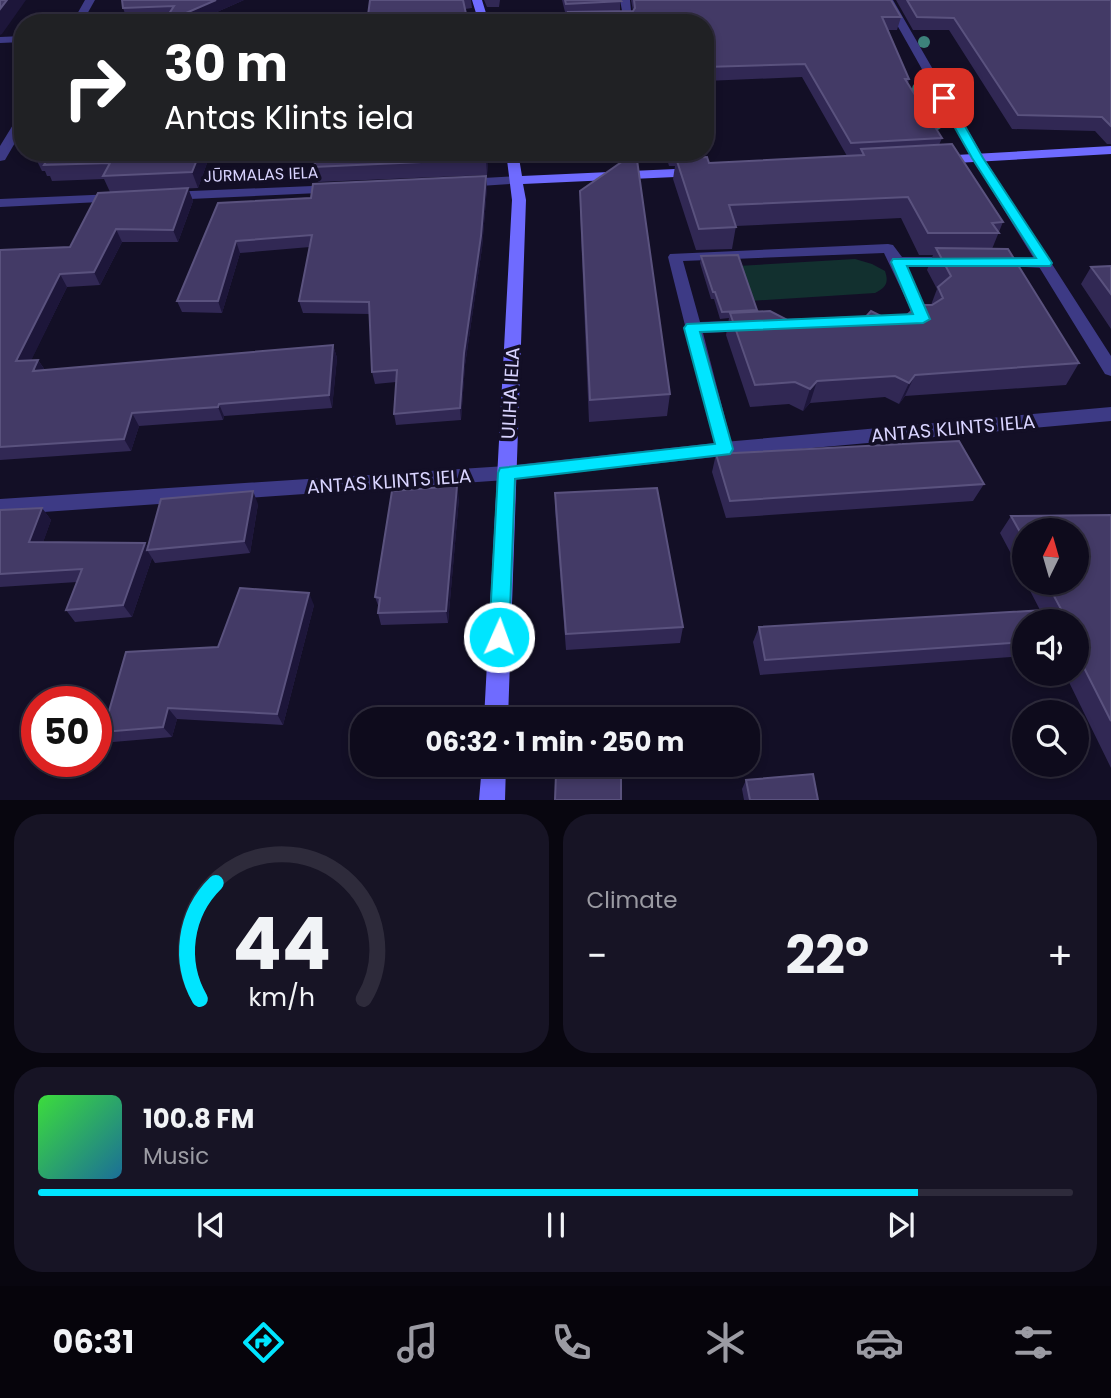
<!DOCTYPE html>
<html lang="en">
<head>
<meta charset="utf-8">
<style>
  body { margin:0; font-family:Poppins,sans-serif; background:#171425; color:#f1f3f6; height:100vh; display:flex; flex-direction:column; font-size:26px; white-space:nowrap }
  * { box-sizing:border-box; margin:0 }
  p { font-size:23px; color:#9b9ba3 }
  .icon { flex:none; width:38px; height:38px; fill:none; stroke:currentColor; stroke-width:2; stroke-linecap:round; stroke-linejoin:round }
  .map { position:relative; height:800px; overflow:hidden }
  .panel { display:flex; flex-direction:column; gap:14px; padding:14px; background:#08060f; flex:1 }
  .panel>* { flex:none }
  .guide { position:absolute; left:14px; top:14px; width:700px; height:147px; border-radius:28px; box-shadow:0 4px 10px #0003,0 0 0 2px #2e2b3b; background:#202124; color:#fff; overflow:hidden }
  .needle { width:46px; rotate:5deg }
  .tools { position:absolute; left:1012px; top:518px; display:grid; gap:14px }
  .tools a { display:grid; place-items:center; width:77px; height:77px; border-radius:50%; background:#0e0b1c; box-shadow:0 4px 10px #0003,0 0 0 2px #2e2b3b; font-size:35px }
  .speed { position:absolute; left:21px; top:686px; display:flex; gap:14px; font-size:35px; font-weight:700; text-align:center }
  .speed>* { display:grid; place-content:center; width:91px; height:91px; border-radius:50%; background:#0e0b1c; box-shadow:0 4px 10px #0003,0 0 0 2px #2e2b3b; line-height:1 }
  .speed .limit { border:10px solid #d22; background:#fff; color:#111 }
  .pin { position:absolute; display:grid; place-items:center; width:60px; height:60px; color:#fff; margin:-30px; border-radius:14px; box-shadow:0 4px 10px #0006 }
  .me { position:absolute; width:77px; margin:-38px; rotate:2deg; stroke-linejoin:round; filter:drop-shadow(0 0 5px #0008) }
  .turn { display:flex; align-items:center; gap:24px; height:147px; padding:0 35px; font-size:32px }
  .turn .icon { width:91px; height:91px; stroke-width:2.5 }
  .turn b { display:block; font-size:49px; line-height:60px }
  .big { font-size:52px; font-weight:700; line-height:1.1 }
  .panel .tile { flex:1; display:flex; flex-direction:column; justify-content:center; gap:10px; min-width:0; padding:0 24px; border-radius:28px; background:#171425 }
  .panel .dial { align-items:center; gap:0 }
  .dial svg { height:182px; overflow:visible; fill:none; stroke:#2e2b3b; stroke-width:7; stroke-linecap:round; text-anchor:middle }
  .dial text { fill:#f1f3f6; stroke:none }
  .song { display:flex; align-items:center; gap:21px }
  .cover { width:84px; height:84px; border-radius:10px; background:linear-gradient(135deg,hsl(120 70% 55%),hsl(200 70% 35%)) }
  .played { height:7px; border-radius:4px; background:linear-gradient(90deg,#00e5ff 85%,#2e2b3b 85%) }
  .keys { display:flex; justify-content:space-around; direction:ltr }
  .heat { display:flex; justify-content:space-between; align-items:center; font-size:38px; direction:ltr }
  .panel .tiles { flex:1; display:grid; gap:14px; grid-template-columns:1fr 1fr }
  .tile:last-child { grid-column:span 2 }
  .trip { position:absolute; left:350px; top:707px; width:410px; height:70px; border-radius:28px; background:#0e0b1c; box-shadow:0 4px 10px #0003,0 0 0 2px #2e2b3b; font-weight:700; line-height:70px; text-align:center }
  .dock { display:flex; height:112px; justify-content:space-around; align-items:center; background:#06040b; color:#9b9ba3 }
  .dock .icon { width:49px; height:49px }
  .dock .on { color:#00e5ff }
  .dock b { font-size:32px; color:#f1f3f6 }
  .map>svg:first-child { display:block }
  .green { fill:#12302f }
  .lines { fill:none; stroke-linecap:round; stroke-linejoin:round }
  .lane { fill:#3d3a85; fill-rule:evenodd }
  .street { fill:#3d3a85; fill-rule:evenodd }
  .secondary { fill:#6f6bff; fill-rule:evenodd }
  .tree { fill:#3d827b }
  .wall { fill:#312854 }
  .shaded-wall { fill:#1d163a }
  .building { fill:#433a66; stroke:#5a527e; stroke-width:2 }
  .route { fill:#00e5ff; stroke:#0095a6; stroke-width:2 }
  .labels { text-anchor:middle; stroke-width:7; stroke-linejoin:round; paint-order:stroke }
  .far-street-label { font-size:16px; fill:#d9d4ff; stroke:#130f26 }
  .street-label { font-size:19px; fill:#d9d4ff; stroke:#130f26 }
</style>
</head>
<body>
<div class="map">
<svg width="1111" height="800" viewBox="0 0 1111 800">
  <rect width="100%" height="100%" fill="#130f26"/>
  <path class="green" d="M 855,259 L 872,264 L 885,271 C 889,283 886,287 875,293 L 750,301 L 738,266 Z"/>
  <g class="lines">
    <path class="lane" d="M 888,244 L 893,245 L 902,257 L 954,257 L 961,262 L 954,267 L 907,267 L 931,319 L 929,323 L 703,333 L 733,449 L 731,454 L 717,454 L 668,257 L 670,254 ZM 884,253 L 913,314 L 700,322 L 683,261 Z
      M 993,257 L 1045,258 L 1052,263 L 1045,268 L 988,265 L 986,262 L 988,259 Z"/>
    <path class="street" d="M 85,0 L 95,0 L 82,23 L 72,23 Z
      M 620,0 L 630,0 L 632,21 L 542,23 L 547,20 L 623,16 Z
      M 883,0 L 893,0 L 984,158 L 1111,356 L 1111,376 L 1105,374 L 972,158 Z
      M 23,36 L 23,42 L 0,43 L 0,37 Z
      M 23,114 L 23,129 L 5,160 L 0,161 L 0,146 L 19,115 Z
      M 518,176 L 525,180 L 523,183 L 465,187 L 458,183 L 465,179 Z
      M 336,185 L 341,186 L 341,192 L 168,200 L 161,196 L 168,192 Z
      M 115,194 L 120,195 L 120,201 L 0,207 L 0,199 Z
      M 1111,407 L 1111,421 L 724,456 L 506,480 L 0,515 L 0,499 L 506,466 L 724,442 Z"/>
    <path class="secondary" d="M 472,0 L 482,0 L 489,23 L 479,23 Z
      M 1111,146 L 1111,154 L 938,164 L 932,160 L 938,156 Z
      M 506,152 L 518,152 L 522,176 L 697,168 L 704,172 L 697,176 L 523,184 L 526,200 L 508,719 L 484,719 L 512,200 Z
      M 482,765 L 506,765 L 505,800 L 479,800 Z"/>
  </g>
  <g class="tree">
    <circle cx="924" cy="42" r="6"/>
    <circle cx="919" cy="89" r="7"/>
    <circle cx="936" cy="123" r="7"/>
  </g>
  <path class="wall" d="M 244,0 L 192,23 L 163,23 L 167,17 L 127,19 L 123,8 Z
    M 370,0 L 471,0 L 472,8 L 465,9 Z
    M 484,0 L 500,0 L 499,7 L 487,7 Z
    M 562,0 L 620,0 L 620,11 L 633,11 L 631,0 L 891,0 L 901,17 L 897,30 L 887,30 L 909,79 L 908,84 L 942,138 L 939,145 L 1003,222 L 992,249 L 1079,363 L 1066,385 L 905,396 L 899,404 L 885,397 L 810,403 L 803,411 L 789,404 L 750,407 L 726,335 L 729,318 L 720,319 L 714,299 L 711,299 L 700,263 L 701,256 L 757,310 L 757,312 L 797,325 L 897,324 L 931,305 L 937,289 L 927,270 L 933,255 L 919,255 L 901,218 L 736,226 L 732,249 L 696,250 L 673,179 L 675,166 L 669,166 L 665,152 L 702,152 L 701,157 L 709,163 L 847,156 L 802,77 L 705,81 L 705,23 L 568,23 L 568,16 L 566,16 Z
    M 896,0 L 1111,0 L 1111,144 L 1107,144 L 1095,131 L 1012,129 L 949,30 L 913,30 Z
    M 211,152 L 198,188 L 110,192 L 104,179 L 52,181 L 50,176 L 47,176 L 45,171 L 42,171 L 34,155 Z
    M 489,152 L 487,175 L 318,182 L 314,167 Z
    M 541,152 L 632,152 L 632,155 L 542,158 Z
    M 487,187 L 482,248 L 465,365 L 461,420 L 396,425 L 394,414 L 396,382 L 375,384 L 372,372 L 370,314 L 303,313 L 299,301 L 310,247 L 240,253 L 222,313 L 182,312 L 177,301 L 218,203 Z
    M 188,188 L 193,201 L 178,242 L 122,242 L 100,285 L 67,287 L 31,360 L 38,360 L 45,370 L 333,345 L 337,358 L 332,408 L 224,416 L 223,420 L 139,426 L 131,451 L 0,460 L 0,250 L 70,247 Z
    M 580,191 L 670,394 L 667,416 L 589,422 L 580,212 Z
    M 1111,266 L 1111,329 L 1081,284 L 1091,267 Z
    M 716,454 L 984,484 L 973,501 L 726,518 L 712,472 Z
    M 555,493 L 683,627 L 680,643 L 566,650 L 555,510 Z
    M 459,498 L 448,623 L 381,625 L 378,613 L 379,608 L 375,597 Z
    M 258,504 L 250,553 L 155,563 L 152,558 L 132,617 L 75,622 L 66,610 L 77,582 L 0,587 L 0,510 L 42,508 L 51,520 L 43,542 L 145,543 L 148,548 Z
    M 1111,515 L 1111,768 L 1065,674 L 1076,674 L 1076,621 L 1024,621 L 1024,656 L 760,675 L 753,642 L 759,627 L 1040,610 L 1026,583 L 1076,583 L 1024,530 L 1024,578 L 1000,533 L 1011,516 Z
    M 314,605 L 283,725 L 177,719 L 172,737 L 113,742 L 103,732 L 218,647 Z
    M 746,780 L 818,800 L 744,800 L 742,789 Z"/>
  <path class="shaded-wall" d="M 7,0 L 26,0 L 2,34 L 0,35 L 0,9 Z
    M 216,0 L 244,0 L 192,23 L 163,23 Z
    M 200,152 L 211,152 L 198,188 L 192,172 Z
    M 487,152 L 489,152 L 487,175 L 486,159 Z
    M 486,176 L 487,187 L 482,248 L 465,365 L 461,420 L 460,408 L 464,353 Z
    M 188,188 L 193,201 L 178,242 L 173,230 Z
    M 116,229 L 122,242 L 100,285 L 94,272 Z
    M 236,241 L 240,253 L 222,313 L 218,301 Z
    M 60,274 L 67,287 L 25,373 L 16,361 Z
    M 333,345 L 337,358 L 332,408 L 329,395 Z
    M 38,360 L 46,372 L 33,371 Z
    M 915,375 L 905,396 L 899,404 L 909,383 Z
    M 817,381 L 810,403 L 803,411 L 810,389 Z
    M 219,404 L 224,416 L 223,420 L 218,407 Z
    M 132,413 L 139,426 L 131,451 L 124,439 Z
    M 457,486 L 459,498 L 448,623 L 446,611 Z
    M 253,491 L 258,504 L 250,553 L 244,541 Z
    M 42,508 L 51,520 L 39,554 L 29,542 Z
    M 145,543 L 149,550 L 147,550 L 152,558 L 132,617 L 123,605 Z
    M 309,593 L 314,605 L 283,725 L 277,714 Z
    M 168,708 L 177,719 L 172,737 L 163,727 Z"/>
  <path class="building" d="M 0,0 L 7,0 L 0,9 Z
    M 122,0 L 216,0 L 163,23 L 174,6 L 123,8 Z
    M 370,0 L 463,0 L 468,23 L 367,23 Z
    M 565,0 L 620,0 L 621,1 L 566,4 Z
    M 634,0 L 891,0 L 901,17 L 882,17 L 909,79 L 905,79 L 942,138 L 851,143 L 805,64 L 705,67 L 705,23 L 571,23 L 568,12 L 633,11 L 635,8 Z
    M 907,0 L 1111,0 L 1111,126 L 1102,117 L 1018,115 L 954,18 L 917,17 Z
    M 952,144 L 1003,222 L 992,223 L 999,233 L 928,233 L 908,197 L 729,205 L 736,227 L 699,229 L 676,158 L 707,157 L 709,163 L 864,155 L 861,149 Z
    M 36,152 L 200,152 L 192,172 L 103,176 L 110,163 L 44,165 L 47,160 L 40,161 L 43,155 L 34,155 Z
    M 317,152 L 487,152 L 486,159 L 314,167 Z
    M 637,160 L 670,394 L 590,400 L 580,191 L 623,161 Z
    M 486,176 L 481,236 L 464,353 L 460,408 L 394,414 L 397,370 L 372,372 L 369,302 L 299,301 L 312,235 L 236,241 L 218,301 L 177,301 L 218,203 L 311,198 L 313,184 Z
    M 188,188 L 173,230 L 116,229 L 94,272 L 60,274 L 16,361 L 38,360 L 33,371 L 333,345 L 329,395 L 219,404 L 218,407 L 132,413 L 124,439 L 0,447 L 0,250 L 70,247 L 98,193 Z
    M 936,248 L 1008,249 L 1079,363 L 915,375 L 909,383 L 895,376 L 817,381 L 810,389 L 795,382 L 755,385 L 730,313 L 770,311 L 797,325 L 862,321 L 871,311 L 897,324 L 918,305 L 932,305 L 943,298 L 938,287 L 951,276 Z
    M 738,255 L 757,310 L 722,312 L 715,292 L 713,292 L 701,256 Z
    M 1111,266 L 1111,294 L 1091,267 Z
    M 959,441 L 984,484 L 730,501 L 716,454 Z
    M 457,486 L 446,611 L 378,613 L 380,598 L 375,597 L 392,491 Z
    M 657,488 L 683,627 L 566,634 L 555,493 Z
    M 253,491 L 244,541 L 147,550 L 161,499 Z
    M 42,508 L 29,542 L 145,543 L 123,605 L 66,610 L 82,569 L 0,574 L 0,510 Z
    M 1111,515 L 1111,721 L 1076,652 L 1076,621 L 1024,621 L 1024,642 L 765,660 L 759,627 L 1061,609 L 1047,583 L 1076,583 L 1076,530 L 1024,530 L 1024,539 L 1011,516 Z
    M 240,588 L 309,593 L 277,714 L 168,708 L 163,727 L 103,732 L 126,652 L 218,647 Z
    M 556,774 L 621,776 L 621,800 L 555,800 Z
    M 813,774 L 818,800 L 750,800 L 746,780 Z"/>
  <path class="route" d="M 944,95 L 949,98 L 983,158 L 1052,263 L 1050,266 L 907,266 L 930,319 L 923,323 L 700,332 L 733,449 L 730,454 L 515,479 L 509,637 L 506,644 L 499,646 L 492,644 L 489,637 L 498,473 L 500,468 L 715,444 L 684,328 L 687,324 L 913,314 L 891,262 L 893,259 L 1036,258 L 972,158 L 938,98 Z"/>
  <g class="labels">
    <g class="far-street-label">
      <text transform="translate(261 174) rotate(-2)" y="6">JŪRMALAS IELA</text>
    </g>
    <g class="street-label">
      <text transform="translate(510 393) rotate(-87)" y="7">ULIHA IELA</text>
      <text transform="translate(953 428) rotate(-5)" y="7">ANTAS KLINTS IELA</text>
      <text transform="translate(389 481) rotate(-4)" y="7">ANTAS KLINTS IELA</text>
    </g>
  </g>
</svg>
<div class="tools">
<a><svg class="needle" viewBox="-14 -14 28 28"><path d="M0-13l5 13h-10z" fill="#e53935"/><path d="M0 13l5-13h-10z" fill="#9b9ba3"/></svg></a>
<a><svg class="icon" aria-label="sound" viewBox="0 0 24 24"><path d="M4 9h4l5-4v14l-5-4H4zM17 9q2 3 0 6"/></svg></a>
<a><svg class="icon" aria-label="search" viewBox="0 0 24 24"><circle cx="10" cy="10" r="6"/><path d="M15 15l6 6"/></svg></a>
</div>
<div class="speed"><div class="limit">50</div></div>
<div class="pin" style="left:944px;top:98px;background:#d93025"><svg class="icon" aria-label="arrive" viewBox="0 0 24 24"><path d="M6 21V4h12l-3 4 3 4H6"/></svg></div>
<svg class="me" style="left:499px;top:637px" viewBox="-20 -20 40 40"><circle r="17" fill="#00e5ff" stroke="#fff" stroke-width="3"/><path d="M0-11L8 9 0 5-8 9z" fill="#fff"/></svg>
<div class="trip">06:32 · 1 min · 250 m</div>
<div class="guide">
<div class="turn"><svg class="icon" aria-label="right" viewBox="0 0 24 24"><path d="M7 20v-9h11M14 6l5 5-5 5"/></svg><div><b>30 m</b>Antas Klints iela</div></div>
</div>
</div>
<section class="panel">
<div class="tiles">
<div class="tile dial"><svg viewBox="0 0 100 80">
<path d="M14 69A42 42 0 1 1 86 69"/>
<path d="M14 69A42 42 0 0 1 21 18" stroke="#00e5ff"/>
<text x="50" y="56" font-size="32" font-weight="700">44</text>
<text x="50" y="72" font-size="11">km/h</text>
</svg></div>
<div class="tile"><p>Climate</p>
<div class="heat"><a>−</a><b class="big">22°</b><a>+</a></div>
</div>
<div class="tile">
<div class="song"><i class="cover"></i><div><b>100.8 FM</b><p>Music</p></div></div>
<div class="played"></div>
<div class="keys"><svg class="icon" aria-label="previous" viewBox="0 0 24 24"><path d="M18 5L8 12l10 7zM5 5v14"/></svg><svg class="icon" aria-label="pause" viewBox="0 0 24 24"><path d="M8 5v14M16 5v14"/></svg><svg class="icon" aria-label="next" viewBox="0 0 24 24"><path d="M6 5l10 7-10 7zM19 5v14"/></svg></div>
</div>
</div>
</section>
<nav class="dock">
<b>06:31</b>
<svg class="icon on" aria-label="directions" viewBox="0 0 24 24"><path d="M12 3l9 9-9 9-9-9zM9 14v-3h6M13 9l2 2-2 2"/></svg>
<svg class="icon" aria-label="music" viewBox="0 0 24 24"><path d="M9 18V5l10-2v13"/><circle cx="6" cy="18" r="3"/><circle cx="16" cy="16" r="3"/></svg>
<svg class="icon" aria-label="phone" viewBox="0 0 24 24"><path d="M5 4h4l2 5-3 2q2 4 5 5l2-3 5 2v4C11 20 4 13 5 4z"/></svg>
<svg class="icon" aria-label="climate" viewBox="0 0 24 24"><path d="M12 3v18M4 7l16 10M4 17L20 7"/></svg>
<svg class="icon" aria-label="car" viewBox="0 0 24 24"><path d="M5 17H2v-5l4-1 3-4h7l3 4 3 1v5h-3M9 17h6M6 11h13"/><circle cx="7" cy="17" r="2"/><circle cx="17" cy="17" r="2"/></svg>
<svg class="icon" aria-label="filters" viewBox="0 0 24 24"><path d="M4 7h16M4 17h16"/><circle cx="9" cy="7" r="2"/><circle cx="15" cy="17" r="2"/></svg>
</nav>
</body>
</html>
